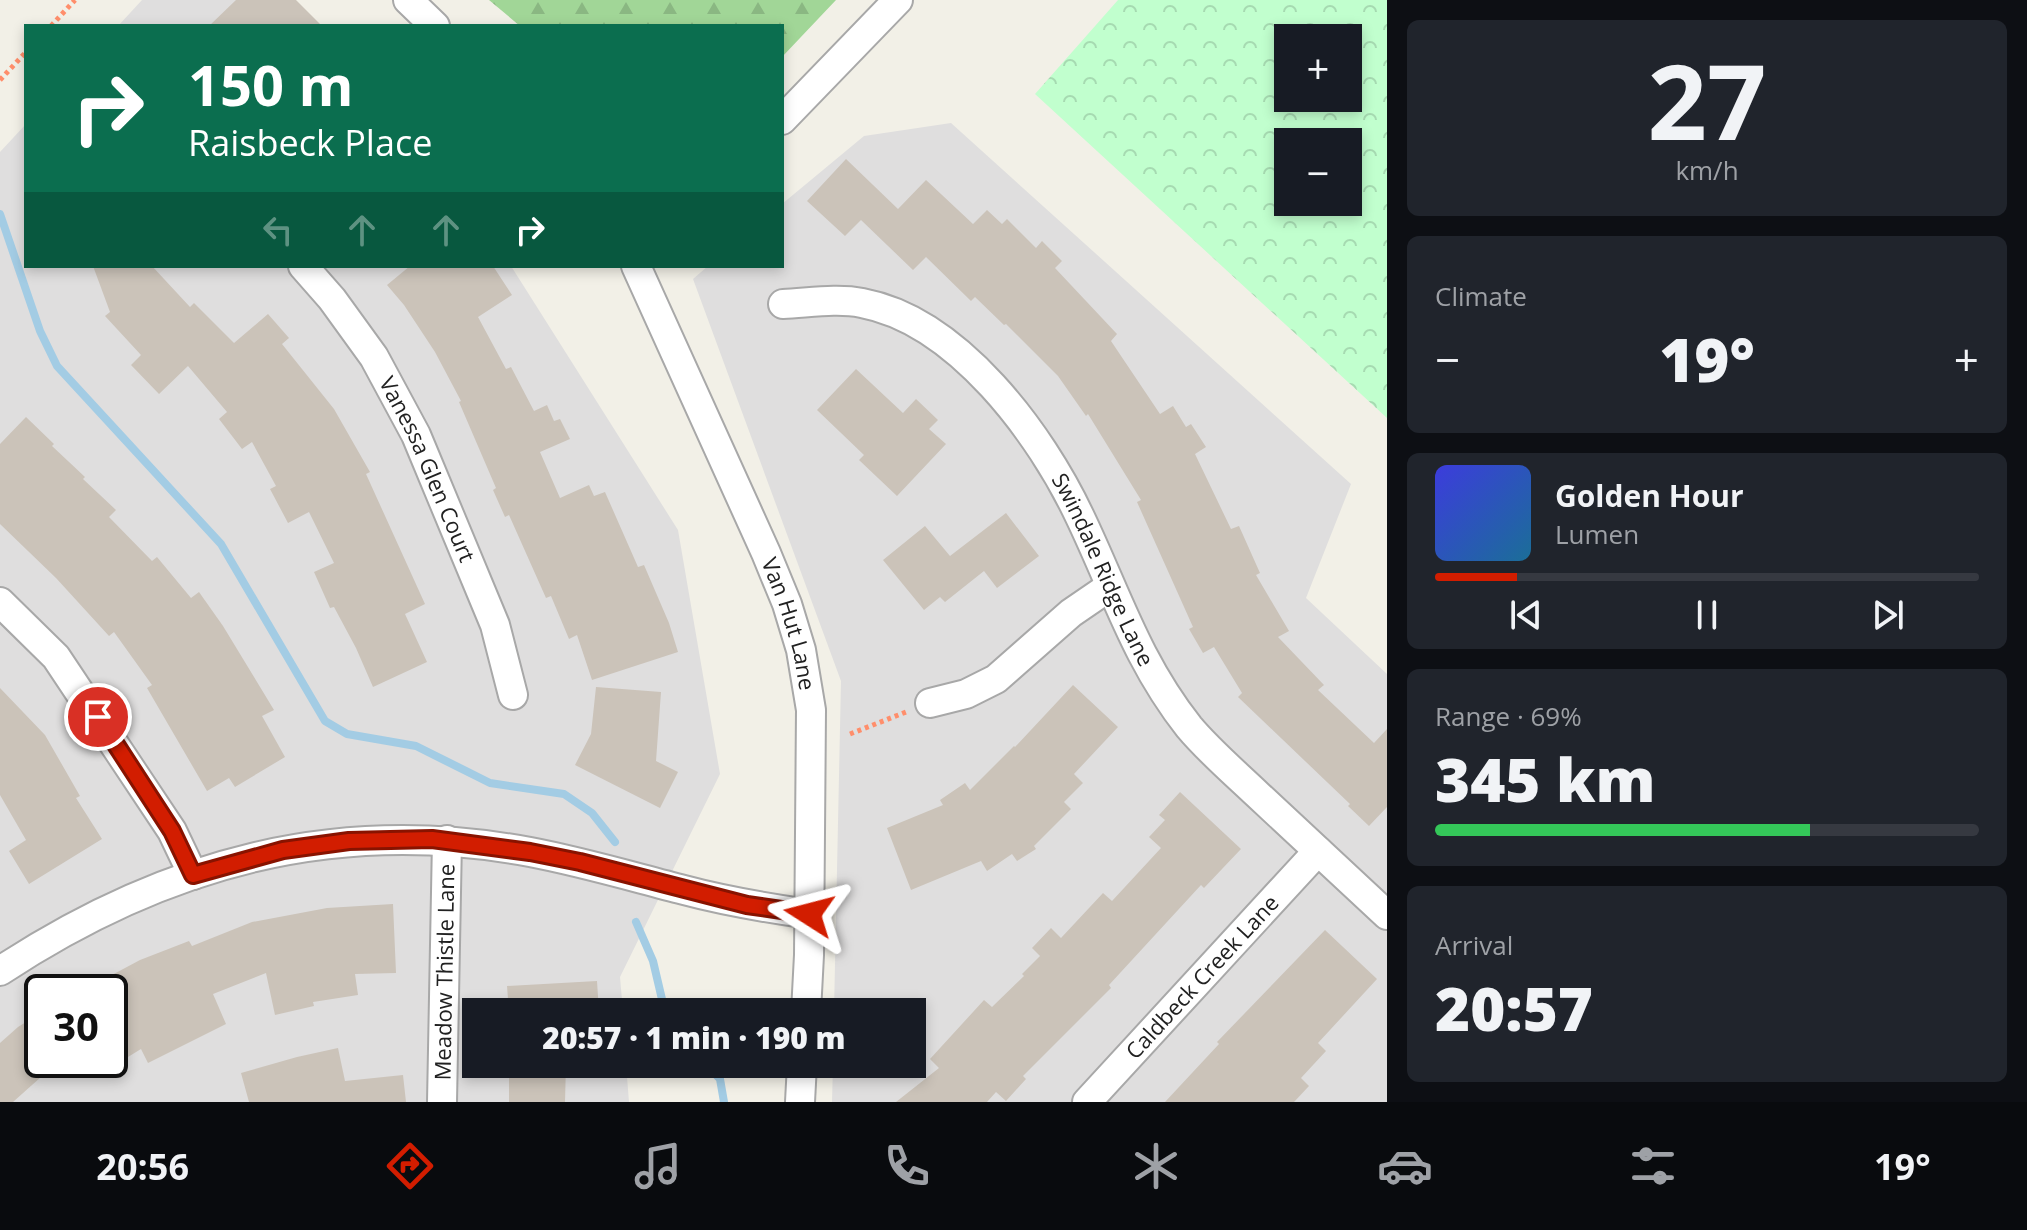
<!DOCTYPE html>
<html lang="en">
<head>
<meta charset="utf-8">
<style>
  body { margin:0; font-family:"Open Sans",sans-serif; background:#20242c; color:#f1f3f6; height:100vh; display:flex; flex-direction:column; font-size:30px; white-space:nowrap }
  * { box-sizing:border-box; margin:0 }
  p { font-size:26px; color:#9ea1a6 }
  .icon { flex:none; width:44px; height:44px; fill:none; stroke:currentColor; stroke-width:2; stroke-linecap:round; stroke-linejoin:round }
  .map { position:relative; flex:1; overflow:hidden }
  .panel { display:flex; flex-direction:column; gap:20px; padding:20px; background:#0d0f14; width:640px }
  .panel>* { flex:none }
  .banner { position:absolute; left:24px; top:24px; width:760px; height:244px; border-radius:0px; box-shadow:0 4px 12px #0003; background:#0b6e4f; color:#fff; overflow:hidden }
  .buttons { position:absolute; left:1274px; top:24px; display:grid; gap:16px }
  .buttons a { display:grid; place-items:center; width:88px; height:88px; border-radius:0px; background:#171b24; box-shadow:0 4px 12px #0003; font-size:40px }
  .speed { position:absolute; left:24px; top:974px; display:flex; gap:16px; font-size:40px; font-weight:700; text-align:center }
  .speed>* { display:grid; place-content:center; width:104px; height:104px; border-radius:50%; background:#171b24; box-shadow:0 4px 12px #0003; line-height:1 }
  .speed .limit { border:4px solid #111; border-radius:12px; background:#fff; color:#111 }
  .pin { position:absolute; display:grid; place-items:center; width:68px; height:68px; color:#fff; margin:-34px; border:4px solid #fff; border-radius:50%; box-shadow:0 2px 8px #0007 }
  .me { position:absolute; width:88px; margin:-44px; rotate:279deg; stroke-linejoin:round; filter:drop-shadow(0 0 6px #0008) }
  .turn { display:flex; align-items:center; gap:28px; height:168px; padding:0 32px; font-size:36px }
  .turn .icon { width:104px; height:104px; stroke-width:2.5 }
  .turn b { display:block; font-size:56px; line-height:68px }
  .lanes { display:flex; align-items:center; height:76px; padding:0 32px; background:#0003; justify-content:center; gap:40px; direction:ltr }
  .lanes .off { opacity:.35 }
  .big { font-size:60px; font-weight:800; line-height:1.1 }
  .panel .widget { flex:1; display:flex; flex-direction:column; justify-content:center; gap:12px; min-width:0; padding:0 28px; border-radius:12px; background:#20242c }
  .panel .dial { align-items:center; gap:0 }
  .dial b { font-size:104px; line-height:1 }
  .song { display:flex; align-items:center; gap:24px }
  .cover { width:96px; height:96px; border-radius:12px; background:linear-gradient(135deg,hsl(240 70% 55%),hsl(200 70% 35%)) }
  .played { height:8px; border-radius:4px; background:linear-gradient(90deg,#d21d00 15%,#363941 15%) }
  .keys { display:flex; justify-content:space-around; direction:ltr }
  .heat { display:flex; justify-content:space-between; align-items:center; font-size:44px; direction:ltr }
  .charge { height:12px; border-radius:6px; background:linear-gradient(90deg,#34c759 69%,#363941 0) }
  .trip { position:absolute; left:462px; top:998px; width:464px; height:80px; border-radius:0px; background:#171b24; box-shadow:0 4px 12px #0003; font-weight:800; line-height:80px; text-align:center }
  .dock { display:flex; height:128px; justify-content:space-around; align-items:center; background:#090b0e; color:#9ea1a6 }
  .dock .icon { width:56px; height:56px }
  .dock .on { color:#d21d00 }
  .dock b { font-size:36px; color:#f1f3f6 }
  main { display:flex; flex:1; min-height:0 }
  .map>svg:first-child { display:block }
  .residential { fill:#dfdede; fill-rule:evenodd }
  .forest { fill:url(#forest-firs) }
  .park { fill:url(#park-crowns); fill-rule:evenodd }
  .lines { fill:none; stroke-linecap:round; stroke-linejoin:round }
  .stream { stroke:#a3cce4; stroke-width:8 }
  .building { fill:#cbc3b9 }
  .minor-casing { stroke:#a8a8a8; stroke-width:32 }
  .path { stroke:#ff8e6b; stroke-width:5; stroke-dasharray:4 4; stroke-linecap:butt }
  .minor { stroke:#fff; stroke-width:28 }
  .route-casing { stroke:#881300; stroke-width:20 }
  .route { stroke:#d21d00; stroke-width:14 }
  .labels { text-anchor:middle; stroke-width:6; stroke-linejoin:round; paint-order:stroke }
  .street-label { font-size:22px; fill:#212121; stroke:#fff }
</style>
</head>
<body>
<main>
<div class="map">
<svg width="1387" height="1102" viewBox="0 0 1387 1102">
  <defs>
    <pattern id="forest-firs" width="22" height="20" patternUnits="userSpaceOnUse" patternTransform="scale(2)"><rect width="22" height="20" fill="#a1d697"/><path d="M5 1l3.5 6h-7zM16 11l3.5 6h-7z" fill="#8ab782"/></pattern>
    <pattern id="park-crowns" width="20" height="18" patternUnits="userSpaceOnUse" patternTransform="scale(2)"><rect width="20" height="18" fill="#c1ffce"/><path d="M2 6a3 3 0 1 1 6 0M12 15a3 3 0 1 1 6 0" fill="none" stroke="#a6dab1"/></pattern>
  </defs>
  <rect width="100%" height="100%" fill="#f2f0e7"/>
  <path class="residential" d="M 142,0 L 283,0 L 310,26 L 118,26 Z
    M 951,123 L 1351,484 L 1306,598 L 1387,674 L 1387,1102 L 832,1102 L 833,1064 L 912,1064 L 912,1012 L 834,1012 L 841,681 L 693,279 L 708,266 L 782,266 L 782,204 L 864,136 Z
    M 26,124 L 26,266 L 511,266 L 678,530 L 720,774 L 620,977 L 623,1012 L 476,1012 L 476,1064 L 626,1064 L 629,1102 L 0,1102 L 0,152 ZM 42,992 L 110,992 L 110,1060 L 42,1060 Z"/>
  <path class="forest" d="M 489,0 L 836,0 L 782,57 L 782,26 L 520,26 Z"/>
  <path class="park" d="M 1118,0 L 1387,0 L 1387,418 L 1035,94 ZM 1288,38 L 1348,38 L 1348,98 L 1288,98 ZM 1288,142 L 1348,142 L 1348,202 L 1288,202 Z"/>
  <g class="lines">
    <path class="stream" d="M 0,214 L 40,331 L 57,366 L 221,544 L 325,721 L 347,734 L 416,746 L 490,783 L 564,794 L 592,813 L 615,842
      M 636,922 L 653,961 L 665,1012
      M 705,1064 L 720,1079 L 724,1102"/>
  </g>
  <path class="building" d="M 236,0 L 296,0 L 322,26 L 209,26 Z
    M 846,159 L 898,209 L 926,180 L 973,224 L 987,210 L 1002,224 L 1007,219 L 1036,248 L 1042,241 L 1062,261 L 1055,268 L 1117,334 L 1111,341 L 1160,414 L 1173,406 L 1186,427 L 1191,424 L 1206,447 L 1195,454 L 1231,529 L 1239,526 L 1260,573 L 1256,575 L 1289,631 L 1278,637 L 1324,685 L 1318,690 L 1374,743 L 1387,729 L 1387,807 L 1369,826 L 1348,806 L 1350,804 L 1238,697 L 1242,693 L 1214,647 L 1203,653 L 1189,629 L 1193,627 L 1137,502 L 1141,500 L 1088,414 L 1086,416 L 1058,376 L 1006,324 L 1004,325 L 975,297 L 971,301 L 926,257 L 913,270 L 861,220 L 845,236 L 807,201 Z
    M 93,266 L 152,266 L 190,307 L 194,303 L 234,343 L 268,314 L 289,338 L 282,344 L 334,409 L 370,472 L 366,474 L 425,604 L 405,614 L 427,662 L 373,687 L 356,648 L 334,607 L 330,608 L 314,572 L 334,563 L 309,512 L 288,523 L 270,489 L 276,486 L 252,442 L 242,449 L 219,419 L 227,412 L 188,366 L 159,394 L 131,365 L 141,355 L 105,316 L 110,312 Z
    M 410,266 L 493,266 L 512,295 L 478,317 L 506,369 L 511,367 L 534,411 L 547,405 L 554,421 L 560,419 L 570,439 L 540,452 L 560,498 L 589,485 L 594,496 L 605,492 L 638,567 L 644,565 L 669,623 L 678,652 L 592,680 L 577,635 L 569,639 L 551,596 L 546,598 L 509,515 L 505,517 L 493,490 L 496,488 L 459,402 L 461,401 L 435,352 L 404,305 L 387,285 Z
    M 856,369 L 903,413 L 916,399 L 938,420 L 929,429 L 946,444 L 897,496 L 859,460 L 864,455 L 817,410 Z
    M 26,417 L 54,444 L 52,446 L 85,477 L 83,479 L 116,510 L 109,517 L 152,561 L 157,557 L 191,598 L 199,592 L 223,626 L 274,710 L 262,716 L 285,757 L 235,787 L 229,778 L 207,791 L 147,688 L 152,685 L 114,632 L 109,636 L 56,578 L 0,524 L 0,444 Z
    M 1006,513 L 1039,556 L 997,588 L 984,571 L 945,602 L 940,597 L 924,610 L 883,560 L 925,526 L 950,556 Z
    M 1073,685 L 1118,727 L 1074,774 L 1083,783 L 1064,802 L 1071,809 L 1034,846 L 1036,849 L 1017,861 L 1012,854 L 987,871 L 981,861 L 911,890 L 887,828 L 943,805 L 940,800 L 965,783 L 970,790 L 1014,746 L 1015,747 Z
    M 596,687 L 661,692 L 656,761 L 678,772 L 660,808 L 575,765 L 591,734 Z
    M 0,688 L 45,735 L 80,796 L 76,798 L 102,839 L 29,884 L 9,851 L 26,840 L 0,795 Z
    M 1180,792 L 1241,849 L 1204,888 L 1201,885 L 1109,985 L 1111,988 L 1023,1076 L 1026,1079 L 1006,1101 L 996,1092 L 987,1102 L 896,1102 L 939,1068 L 930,1059 L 984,1000 L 992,1007 L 1024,976 L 1022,974 L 1040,956 L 1032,948 L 1051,928 L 1061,938 L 1103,893 L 1112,901 L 1161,848 L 1149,837 L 1165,820 L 1159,815 Z
    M 393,904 L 396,973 L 355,974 L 358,995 L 313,1002 L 314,1006 L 275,1015 L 266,973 L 213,994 L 226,1024 L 148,1063 L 141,1049 L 110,1068 L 110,976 L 140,960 L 189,941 L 192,946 L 252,922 L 327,908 Z
    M 1325,930 L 1377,979 L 1318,1043 L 1326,1051 L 1301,1078 L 1309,1086 L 1294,1102 L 1165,1102 L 1219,1044 L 1217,1042 Z
    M 597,981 L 599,1012 L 509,1012 L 507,986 Z
    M 42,1012 L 42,1060 L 60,1060 L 13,1102 L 0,1102 L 0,1043 L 18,1027 Z
    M 338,1048 L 345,1081 L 403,1075 L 406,1102 L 249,1102 L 241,1073 L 297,1057 Z
    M 509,1064 L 566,1064 L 565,1102 L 509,1102 Z"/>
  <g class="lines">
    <defs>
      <g id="minor">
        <path d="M 408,0 L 435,26"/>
        <path d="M 782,120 L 898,0"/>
        <path id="s1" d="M 303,266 L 332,299 L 374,357 L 416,435 L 495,625 L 513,695"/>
        <path id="s2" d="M 636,266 L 766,553 L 787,604 L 801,650 L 811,710 L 809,955 L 806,1012"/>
        <path id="s3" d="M 783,304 C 808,303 837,298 862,303 C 958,321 1041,434 1080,517 C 1116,592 1136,660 1189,727 C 1209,751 1235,773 1258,795 C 1301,835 1344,875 1387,915"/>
        <path d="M 0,602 L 56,657 L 172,831 L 193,875"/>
        <path d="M 930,703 L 966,694 L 996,679 L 1071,613 L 1109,587"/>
        <path d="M 0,971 C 164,863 335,816 530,852 C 583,862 633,877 684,890 C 725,901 767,908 809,914"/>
        <path id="s4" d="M 442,1102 L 447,840"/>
        <path d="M 800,1102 L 802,1064"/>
        <path id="s5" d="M 1087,1102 L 1318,851"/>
      </g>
    </defs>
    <use href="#minor" class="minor-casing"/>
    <path class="path" d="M 51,26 L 75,0
      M 0,80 L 26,52
      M 850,734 L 906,712"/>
    <use href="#minor" class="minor"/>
  </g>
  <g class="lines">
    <defs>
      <path id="route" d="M 98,717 L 172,831 L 193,875 L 283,850 L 349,841 L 432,839 L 530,852 L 580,862 L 747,905 L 809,914"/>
    </defs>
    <use href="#route" class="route-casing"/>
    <use href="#route" class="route"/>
  </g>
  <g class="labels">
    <g class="street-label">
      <text dy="8" stroke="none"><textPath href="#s1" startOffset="240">Vanessa Glen Court</textPath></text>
      <text dy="8" stroke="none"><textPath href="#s3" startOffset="452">Swindale Ridge Lane</textPath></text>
      <text dy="8" stroke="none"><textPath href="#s2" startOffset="390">Van Hut Lane</textPath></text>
      <text dy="8" stroke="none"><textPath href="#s4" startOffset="130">Meadow Thistle Lane</textPath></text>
      <text dy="8" stroke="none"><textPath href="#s5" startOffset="170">Caldbeck Creek Lane</textPath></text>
    </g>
  </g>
</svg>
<div class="buttons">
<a>+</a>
<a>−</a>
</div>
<div class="speed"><div class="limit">30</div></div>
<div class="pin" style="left:98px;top:717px;background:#d93025"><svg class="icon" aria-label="arrive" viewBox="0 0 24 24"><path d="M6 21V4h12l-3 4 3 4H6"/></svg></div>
<svg class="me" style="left:809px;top:914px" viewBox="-20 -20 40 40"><path d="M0-17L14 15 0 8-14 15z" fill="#d21d00" stroke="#fff" stroke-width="4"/></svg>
<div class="trip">20:57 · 1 min · 190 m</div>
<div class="banner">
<div class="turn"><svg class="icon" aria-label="right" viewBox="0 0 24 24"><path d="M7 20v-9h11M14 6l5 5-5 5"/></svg><div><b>150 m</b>Raisbeck Place</div></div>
<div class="lanes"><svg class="icon off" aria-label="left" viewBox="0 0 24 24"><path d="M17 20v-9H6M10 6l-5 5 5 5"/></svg><svg class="icon off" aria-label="ahead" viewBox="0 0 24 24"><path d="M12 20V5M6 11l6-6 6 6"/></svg><svg class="icon off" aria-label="ahead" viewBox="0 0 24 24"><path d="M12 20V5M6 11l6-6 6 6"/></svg><svg class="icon" aria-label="right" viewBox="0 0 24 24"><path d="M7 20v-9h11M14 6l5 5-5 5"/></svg></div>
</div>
</div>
<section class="panel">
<div class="widget dial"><b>27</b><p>km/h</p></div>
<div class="widget"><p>Climate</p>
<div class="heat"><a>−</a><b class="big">19°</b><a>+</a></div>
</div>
<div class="widget">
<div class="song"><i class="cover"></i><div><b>Golden Hour</b><p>Lumen</p></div></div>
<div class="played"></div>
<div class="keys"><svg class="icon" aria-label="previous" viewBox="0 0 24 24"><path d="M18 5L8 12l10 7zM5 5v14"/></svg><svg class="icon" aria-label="pause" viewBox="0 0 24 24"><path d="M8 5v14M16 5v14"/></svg><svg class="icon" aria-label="next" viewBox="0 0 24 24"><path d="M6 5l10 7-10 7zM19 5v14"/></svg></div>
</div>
<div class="widget"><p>Range · 69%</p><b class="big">345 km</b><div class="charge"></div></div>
<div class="widget"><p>Arrival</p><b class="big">20:57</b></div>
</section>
</main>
<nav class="dock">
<b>20:56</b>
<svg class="icon on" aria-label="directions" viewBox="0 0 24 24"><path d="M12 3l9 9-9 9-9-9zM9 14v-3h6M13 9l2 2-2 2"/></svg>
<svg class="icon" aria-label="music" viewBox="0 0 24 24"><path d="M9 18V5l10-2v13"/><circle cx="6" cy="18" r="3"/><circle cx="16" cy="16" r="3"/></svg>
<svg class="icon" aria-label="phone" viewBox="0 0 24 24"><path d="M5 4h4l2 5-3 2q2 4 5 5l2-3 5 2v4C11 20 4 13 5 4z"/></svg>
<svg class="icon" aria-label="climate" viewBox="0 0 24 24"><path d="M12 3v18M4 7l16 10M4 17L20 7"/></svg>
<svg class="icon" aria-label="car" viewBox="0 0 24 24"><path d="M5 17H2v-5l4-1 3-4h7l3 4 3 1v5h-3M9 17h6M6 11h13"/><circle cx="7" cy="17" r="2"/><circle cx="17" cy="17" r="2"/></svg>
<svg class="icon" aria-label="filters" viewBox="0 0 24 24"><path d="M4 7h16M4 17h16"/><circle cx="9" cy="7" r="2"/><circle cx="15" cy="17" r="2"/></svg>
<b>19°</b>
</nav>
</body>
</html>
